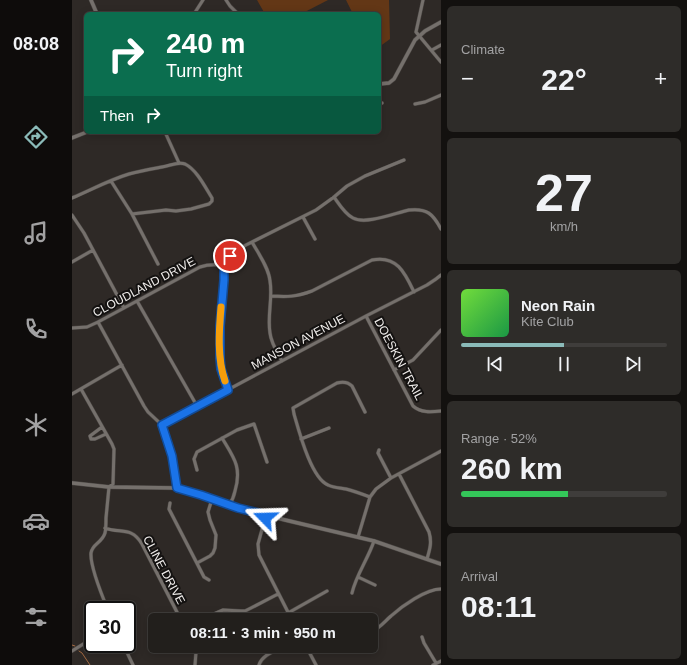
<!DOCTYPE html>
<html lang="en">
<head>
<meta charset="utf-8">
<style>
  body { margin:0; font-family:Arial,sans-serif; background:#2e2c29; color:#f1f3f6; height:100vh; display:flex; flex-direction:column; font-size:15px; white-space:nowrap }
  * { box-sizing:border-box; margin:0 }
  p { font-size:13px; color:#a2a2a3 }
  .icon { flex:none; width:22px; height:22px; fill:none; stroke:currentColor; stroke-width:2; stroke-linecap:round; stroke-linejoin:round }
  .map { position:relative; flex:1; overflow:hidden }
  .drawer { display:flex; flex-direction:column; gap:6px; padding:6px; background:#13110f; width:246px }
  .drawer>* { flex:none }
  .top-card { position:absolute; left:12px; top:12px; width:297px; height:122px; border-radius:6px; box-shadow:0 2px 10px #0003,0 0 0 1px #3f3d3b; background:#0b6e4f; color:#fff; overflow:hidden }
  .speed { position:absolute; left:12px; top:601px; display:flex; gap:8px; font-size:20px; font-weight:700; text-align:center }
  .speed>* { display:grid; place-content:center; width:52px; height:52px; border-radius:50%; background:#221f1c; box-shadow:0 2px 10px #0003,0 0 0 1px #3f3d3b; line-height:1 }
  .speed .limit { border:2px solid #111; border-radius:6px; background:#fff; color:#111 }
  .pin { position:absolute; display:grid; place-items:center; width:34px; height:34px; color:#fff; margin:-17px; border:2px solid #fff; border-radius:50%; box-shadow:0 1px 4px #0007 }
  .me { position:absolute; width:44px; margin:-22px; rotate:292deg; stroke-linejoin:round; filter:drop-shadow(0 0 3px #0008) }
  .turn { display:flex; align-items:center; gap:14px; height:84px; padding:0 16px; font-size:18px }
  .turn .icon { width:52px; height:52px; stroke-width:2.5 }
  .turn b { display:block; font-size:28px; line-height:34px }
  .then { display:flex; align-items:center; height:38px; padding:0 16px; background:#0003; gap:8px; font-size:15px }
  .big { font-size:30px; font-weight:600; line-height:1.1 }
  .drawer .widget { flex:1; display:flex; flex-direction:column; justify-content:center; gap:6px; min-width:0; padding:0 14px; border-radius:6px; background:#2e2c29 }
  .drawer .dial { align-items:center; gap:0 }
  .dial b { font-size:52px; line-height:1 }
  .song { display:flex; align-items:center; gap:12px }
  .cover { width:48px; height:48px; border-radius:6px; background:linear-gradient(135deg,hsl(100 70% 55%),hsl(140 70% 35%)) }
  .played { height:4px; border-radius:2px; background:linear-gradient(90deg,#8bbbb9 50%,#3f3d3b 50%) }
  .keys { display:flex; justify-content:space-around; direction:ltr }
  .heat { display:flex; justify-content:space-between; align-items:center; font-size:22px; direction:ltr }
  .charge { height:6px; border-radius:3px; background:linear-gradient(90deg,#34c759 52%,#3f3d3b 0) }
  .trip { position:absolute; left:76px; top:613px; width:230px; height:40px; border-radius:6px; background:#221f1c; box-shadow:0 2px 10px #0003,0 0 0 1px #3f3d3b; font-weight:600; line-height:40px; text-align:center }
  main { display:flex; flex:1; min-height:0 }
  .menu { display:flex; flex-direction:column; width:72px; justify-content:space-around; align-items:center; background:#0e0c0b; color:#a2a2a3 }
  .menu .icon { width:28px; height:28px }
  .menu .current { color:#8bbbb9 }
  .menu b { font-size:18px; color:#f1f3f6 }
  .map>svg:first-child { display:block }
  .green { fill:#633716 }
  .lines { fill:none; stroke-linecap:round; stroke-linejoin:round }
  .stream { stroke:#a46a42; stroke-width:1 }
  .minor-casing { stroke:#4b4744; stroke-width:4 }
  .tertiary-casing { stroke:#4b4744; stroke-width:4.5 }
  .minor { stroke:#75706c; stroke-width:3 }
  .tertiary { stroke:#75706c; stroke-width:3.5 }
  .route-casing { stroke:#114b97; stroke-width:10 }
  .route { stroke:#1a73e8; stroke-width:7 }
  .slow { stroke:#f59e0b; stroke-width:7 }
  .labels { text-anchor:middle; stroke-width:4; stroke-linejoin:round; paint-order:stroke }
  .street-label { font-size:12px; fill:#f1eeec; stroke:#141211 }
</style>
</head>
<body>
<main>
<nav class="menu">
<b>08:08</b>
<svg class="icon current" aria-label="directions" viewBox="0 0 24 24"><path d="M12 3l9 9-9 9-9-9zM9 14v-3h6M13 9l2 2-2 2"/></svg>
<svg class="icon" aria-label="music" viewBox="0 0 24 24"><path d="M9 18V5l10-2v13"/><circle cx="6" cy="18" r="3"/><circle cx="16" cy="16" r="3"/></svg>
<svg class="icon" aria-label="phone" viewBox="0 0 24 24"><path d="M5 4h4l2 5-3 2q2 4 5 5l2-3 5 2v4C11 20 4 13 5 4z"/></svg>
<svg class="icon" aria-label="climate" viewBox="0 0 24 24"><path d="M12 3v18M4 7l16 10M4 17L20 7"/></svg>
<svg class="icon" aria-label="car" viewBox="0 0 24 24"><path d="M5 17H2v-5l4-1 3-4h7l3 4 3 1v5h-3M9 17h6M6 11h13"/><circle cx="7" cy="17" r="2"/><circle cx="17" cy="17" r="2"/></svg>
<svg class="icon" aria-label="filters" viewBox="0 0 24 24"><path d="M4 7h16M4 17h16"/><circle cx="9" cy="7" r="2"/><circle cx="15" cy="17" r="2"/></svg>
</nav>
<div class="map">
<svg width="369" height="665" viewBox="0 0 369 665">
  <rect width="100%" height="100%" fill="#2e2926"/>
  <path class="green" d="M 185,0 L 256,0 L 229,14 L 193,14 Z
    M 274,0 L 317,0 L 318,39 L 307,47 L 307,14 L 281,14 Z"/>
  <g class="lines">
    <path class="stream" d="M 0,645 L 3,646
      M 7,651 L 10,653 L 18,665"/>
    <defs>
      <path id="minor" d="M 154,0 L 158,6 L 166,14
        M 351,0 L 344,32 L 369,62
        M 122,14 L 131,0
        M 360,50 L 369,45
        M 307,104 L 310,103
        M 343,104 L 353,102 L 369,95
        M 93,132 L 107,163
        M 39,181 L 60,214 L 86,264
        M 262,197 C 267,204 273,214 281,218 C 294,225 323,213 337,210 C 355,208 361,214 369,229
        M 0,198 C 19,190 37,180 57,174 C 67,171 79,169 90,167 C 98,166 106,161 113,164 C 125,170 133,187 140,198 L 140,201 L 137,204 L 119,209 L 104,211 L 94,210 L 60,214
        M 0,215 L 12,233 L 52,308
        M 231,217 L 243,239
        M 180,242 C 186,253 197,268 198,281 C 201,298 195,316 198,333 C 199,343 205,352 210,361
        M 0,262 L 21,250
        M 199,296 C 215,297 224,297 240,291 L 300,260 C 325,255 333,273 342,292
        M 65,301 L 125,406
        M 294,316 L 341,406 C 349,413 359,412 369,411
        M 26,322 L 72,406 L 76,412 L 90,425 L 100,457 L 105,488
        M 0,328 L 15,327 L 26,322 L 128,267 C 137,264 144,264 153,266
        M 322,370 L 341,360 L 369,330
        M 9,389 L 40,444 L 42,449 L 41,484 L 37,487 C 36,497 35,508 34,518 C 34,523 34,529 33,533 C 30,543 20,544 19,553 C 18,566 31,598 36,610
        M 156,390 L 149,369 L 148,358 L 147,327 L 152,280 L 153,266 L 156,259 L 161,253 L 174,245 L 244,210 L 262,197 L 275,186 L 293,176 L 332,160
        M 0,394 L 50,365
        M 293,412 L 280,386 C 276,382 272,381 265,383 L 221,408 L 222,414 C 227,431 239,478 256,485 C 262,488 269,488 274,489 C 282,491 290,494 298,497
        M 90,425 L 294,316 L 355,285 L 364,279 L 369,275
        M 30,427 L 18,436 L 19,439 L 23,439 L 34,434
        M 150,438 C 162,458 170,467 163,491 C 162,496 160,501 157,505
        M 229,439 L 257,428
        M 307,450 L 306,453 L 319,478
        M 125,470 L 122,459 L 125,452 L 165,430 L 182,424 L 195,462
        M 327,474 L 357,532 C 360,542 358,549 355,559
        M 98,503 L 97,509 L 132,577 L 137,580
        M 194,515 L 186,544 L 187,555 L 220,620
        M 33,528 C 49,534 59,526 70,544 L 109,620
        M 286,537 L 298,497 L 304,489 L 319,478 L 369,451
        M 125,563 L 138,556 L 141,553 L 143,548 L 144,535 L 138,520 L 136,512 L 140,499
        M 286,577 L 303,585
        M 280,593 C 284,575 296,559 302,541
        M 216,613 L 255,591
        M 128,620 L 151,610 L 169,611 L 173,611 L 179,608 L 206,594
        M 299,632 C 308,628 312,622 319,616 C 330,606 354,589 369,589
        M 350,637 L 352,643 L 364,663
        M 51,644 L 61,665
        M 122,646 L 124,652 L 123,665
        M 234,646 L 244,665
        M 0,651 L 21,638
        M 187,665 C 190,655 203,651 212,646
        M 361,665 L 369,661"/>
      <path id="tertiary" d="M 19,0 L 25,14
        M 307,84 L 317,83 L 322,79 L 343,40 L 353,31 L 369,22
        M 0,138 L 15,132
        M 0,483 L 37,487 L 105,488 L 129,495 L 175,511 L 302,541 L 369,564"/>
    </defs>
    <use href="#minor" class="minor-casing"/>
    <use href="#tertiary" class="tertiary-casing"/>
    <use href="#minor" class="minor"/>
    <use href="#tertiary" class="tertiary"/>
  </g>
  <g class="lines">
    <defs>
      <path id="route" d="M 158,256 L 152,266 L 152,280 L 148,326 L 148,358 L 149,369 L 156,390 L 90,425 L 100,456 L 105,488 L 129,495 L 166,508 L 194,515 L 193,518"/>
    </defs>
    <use href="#route" class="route-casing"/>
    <use href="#route" class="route"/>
    <path class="slow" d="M 149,307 C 147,331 145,358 153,381"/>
  </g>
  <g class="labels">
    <g class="street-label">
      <text transform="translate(72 287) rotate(-28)" y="4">CLOUDLAND DRIVE</text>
      <text transform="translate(226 342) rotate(-28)" y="4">MANSON AVENUE</text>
      <text transform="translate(327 359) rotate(62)" y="4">DOESKIN TRAIL</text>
      <text transform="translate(92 570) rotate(62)" y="4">CLINE DRIVE</text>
    </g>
  </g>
</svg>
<div class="speed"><div class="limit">30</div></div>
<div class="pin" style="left:158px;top:256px;background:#d93025"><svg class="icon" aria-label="arrive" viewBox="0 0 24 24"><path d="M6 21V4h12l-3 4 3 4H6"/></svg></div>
<svg class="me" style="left:193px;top:518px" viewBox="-20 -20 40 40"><path d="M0-17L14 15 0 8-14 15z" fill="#1a73e8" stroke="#fff" stroke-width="4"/></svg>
<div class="trip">08:11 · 3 min · 950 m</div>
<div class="top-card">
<div class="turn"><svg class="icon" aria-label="right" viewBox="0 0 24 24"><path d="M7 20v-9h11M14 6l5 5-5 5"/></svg><div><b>240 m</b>Turn right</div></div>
<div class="then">Then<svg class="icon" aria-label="right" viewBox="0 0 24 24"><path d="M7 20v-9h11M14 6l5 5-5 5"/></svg></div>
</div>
</div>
<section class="drawer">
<div class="widget"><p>Climate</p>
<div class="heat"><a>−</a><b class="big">22°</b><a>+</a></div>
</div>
<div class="widget dial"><b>27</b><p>km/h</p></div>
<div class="widget">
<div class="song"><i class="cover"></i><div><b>Neon Rain</b><p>Kite Club</p></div></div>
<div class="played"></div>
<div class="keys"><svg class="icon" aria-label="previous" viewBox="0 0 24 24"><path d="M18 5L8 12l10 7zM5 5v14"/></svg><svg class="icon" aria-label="pause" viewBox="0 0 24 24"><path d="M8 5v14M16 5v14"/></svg><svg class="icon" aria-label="next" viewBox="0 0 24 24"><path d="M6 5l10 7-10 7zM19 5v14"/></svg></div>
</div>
<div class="widget"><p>Range · 52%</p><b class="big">260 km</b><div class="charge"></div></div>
<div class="widget"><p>Arrival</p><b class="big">08:11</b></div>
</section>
</main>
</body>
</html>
